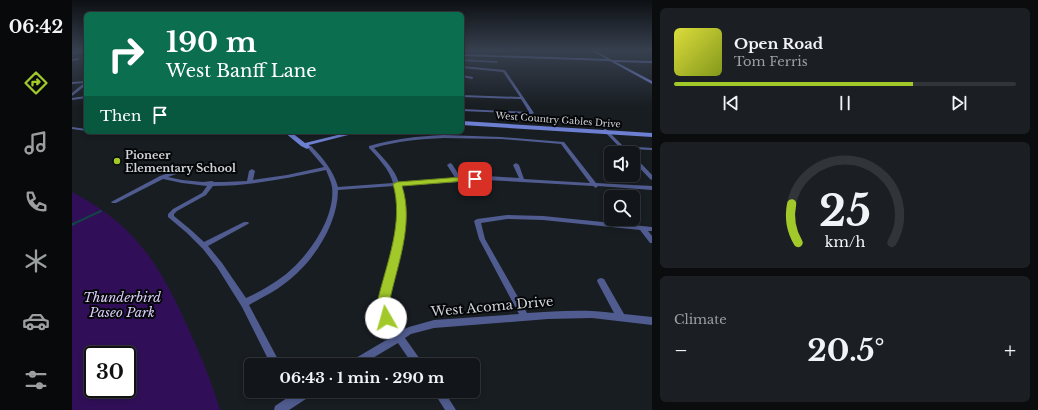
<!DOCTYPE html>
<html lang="en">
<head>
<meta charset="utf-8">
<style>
  body { margin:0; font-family:"Libre Baskerville",serif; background:#1b1f23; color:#f1f3f6; height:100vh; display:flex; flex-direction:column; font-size:15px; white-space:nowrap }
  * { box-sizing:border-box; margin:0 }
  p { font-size:13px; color:#9c9fa2 }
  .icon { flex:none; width:22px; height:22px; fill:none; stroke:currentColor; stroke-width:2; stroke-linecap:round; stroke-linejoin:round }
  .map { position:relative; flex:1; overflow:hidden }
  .details { display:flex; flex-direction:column; gap:8px; padding:8px; background:#0a0c0e; width:386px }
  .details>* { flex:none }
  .banner { position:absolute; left:12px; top:12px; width:380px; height:122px; border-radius:6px; box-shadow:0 2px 6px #0003,0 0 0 1px #313539; background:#0b6e4f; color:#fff; overflow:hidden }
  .fabs { position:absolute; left:532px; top:146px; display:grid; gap:8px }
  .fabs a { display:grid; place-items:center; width:36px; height:36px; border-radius:6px; background:#12161a; box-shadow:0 2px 6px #0003,0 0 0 1px #313539; font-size:20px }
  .speed { position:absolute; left:12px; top:346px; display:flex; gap:8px; font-size:20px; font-weight:700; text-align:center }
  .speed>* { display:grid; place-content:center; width:52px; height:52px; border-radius:50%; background:#12161a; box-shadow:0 2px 6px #0003,0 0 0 1px #313539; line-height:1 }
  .speed .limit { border:2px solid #111; border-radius:6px; background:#fff; color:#111 }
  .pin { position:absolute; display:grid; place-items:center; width:34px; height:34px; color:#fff; margin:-17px; border-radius:8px; box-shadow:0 2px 6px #0006 }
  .me { position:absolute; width:44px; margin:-22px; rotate:353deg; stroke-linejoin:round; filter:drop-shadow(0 0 3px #0008) }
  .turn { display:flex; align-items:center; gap:14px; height:84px; padding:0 16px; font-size:18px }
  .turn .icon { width:52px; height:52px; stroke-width:2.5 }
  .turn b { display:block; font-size:28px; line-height:34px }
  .then { display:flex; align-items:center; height:38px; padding:0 16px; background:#0003; gap:8px; font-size:15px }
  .big { font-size:30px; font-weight:700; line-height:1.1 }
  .details .card { flex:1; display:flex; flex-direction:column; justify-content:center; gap:6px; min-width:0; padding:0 14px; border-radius:6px; background:#1b1f23 }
  .details .dial { align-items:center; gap:0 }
  .dial svg { height:104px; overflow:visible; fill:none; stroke:#313539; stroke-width:7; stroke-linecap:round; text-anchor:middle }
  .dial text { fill:#f1f3f6; stroke:none }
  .song { display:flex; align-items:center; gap:12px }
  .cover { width:48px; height:48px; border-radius:6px; background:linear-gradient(135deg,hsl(60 70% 55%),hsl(70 70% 35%)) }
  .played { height:4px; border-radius:2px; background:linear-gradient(90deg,#a1c92a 70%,#313539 70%) }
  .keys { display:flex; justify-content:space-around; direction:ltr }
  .heat { display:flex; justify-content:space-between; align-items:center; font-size:22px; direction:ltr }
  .trip { position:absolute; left:172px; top:358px; width:236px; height:40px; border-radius:6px; background:#12161a; box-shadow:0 2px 6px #0003,0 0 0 1px #313539; font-weight:700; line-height:40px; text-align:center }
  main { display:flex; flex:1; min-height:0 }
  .tab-bar { display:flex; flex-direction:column; width:72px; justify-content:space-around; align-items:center; background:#07090a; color:#9c9fa2 }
  .tab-bar .icon { width:28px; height:28px }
  .tab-bar .on { color:#a1c92a }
  .tab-bar b { font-size:18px; color:#f1f3f6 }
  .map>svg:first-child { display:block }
  .green { fill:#300f58; fill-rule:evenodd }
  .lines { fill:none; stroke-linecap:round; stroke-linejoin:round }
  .stream-far1 { stroke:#134345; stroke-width:2 }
  .stream { stroke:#134345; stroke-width:2.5 }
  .street { fill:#505c8f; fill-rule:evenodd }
  .secondary { fill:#6d7fd1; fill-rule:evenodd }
  .route { fill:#a1c92a; stroke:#69831b }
  .poi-dot { fill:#a1c92a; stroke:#050709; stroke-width:1.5 }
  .labels { text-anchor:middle; stroke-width:4; stroke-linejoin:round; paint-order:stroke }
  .far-street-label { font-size:9px; fill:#d0d3d7; stroke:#050709 }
  .poi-label { font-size:11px; font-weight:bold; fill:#d0d3d7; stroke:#050709; text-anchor:start }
  .near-park-label { font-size:13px; font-style:italic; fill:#dacdfa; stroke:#050709 }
  .near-street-label { font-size:13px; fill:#d0d3d7; stroke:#050709 }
</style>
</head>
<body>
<main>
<nav class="tab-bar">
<b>06:42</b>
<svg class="icon on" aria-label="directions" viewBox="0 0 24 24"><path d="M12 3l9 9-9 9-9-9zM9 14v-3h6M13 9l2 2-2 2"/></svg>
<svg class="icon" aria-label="music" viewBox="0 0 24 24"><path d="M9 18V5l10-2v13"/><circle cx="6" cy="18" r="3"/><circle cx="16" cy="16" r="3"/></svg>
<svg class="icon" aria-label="phone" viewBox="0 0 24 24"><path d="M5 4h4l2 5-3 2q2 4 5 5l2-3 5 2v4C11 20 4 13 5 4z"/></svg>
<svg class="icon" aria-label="climate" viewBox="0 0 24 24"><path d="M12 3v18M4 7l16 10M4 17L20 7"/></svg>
<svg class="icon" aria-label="car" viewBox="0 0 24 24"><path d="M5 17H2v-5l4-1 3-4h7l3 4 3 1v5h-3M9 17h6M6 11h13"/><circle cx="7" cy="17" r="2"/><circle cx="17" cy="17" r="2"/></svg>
<svg class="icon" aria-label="filters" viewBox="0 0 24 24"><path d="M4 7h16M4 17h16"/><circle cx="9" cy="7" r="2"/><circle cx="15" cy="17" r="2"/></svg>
</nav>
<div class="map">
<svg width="580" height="410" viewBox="0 0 580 410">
  <rect width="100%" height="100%" fill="#181d22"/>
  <path class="green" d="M 0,192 C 64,225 89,267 117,330 C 129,357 140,382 148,410 L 0,410 ZM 21,355 L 55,355 L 55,389 L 21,389 Z"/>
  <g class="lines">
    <path class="stream-far1" d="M 1,224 L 29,211"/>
    <path class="stream" d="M 0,225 L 3,223"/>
    <path class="street" d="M 14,50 L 14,51 L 0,55 L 0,53 Z
      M 390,50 L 438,51 L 438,50 L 440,50 L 441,52 L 390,52 Z
      M 7,58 L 7,60 L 0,61 L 0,59 Z
      M 390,59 L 425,61 L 426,62 L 425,63 L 390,61 Z
      M 390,66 L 433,70 L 462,113 L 460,114 L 390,111 L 390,109 L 457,112 L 449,99 L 390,97 L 390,95 L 448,97 L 431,72 L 390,68 Z
      M 390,75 L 401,77 L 401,78 L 400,79 L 390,77 Z
      M 14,81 L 14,85 L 0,96 L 0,93 L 12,83 L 0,84 L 0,82 Z
      M 14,96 L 14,98 L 0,100 L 0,98 Z
      M 0,127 L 14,129 L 14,131 L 0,129 Z
      M 532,129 L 534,129 L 551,146 L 580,148 L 580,150 L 554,149 L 558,153 L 553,153 L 532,131 Z
      M 372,135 L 429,137 L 492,142 L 524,183 L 580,186 L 580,190 L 526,186 L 524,188 L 521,186 L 415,180 L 328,186 L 331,196 L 333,210 L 331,235 L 315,306 L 322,324 L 328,331 L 337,327 L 362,320 L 447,314 L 407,239 L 402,221 L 405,219 L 435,215 L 471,216 L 580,227 L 580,231 L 576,231 L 580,236 L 580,243 L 578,243 L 568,230 L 471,220 L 435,219 L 409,223 L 413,239 L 455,313 C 485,311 513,309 542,313 L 525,281 L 526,279 L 529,278 L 532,279 L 552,314 L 580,317 L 580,325 L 520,318 L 476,319 L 362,328 L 339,334 L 333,338 L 350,362 L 352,365 L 341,365 L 326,343 L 289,365 L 275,365 L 277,362 L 321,336 L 316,329 L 307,306 L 325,235 L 327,210 L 325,196 L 322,186 L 266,190 C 266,225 240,264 212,284 C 202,292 189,298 177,305 L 209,365 L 199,365 L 170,307 L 145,267 L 131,249 L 115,233 L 96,217 L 96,214 L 101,209 L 130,193 L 135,186 L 110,183 L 91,179 L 44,203 L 40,203 L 39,202 L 88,176 L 110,168 L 112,169 L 113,170 L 112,171 L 96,177 L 110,180 L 131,182 L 140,181 L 142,182 L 152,182 L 175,181 L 177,171 L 180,169 L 183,171 L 181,180 L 215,175 L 252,167 L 235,147 L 237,146 L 239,146 C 251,158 261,170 266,187 L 321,183 C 318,170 306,158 297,148 L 297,146 C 322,139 346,136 372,135 ZM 372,138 L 429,139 L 489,144 L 518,183 L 452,179 L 447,165 L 444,163 L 441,165 L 447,178 L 415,176 L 389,178 L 380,164 L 378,163 L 375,165 L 384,179 L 327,183 C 323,169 311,158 302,148 C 325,141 348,139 372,138 ZM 254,170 C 256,175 259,181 260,187 C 264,220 232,263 206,280 C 196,287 185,293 174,298 L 150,263 L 136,246 L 176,224 L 177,223 L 176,222 L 172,222 L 132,242 L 119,230 L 102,216 L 102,214 L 105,211 L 134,195 L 141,186 C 179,186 216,178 254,170 Z
      M 561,157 L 563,157 L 580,175 L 580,180 L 578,179 L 561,161 Z
      M 212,391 L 223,391 L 224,393 L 227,391 L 241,391 L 240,395 L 217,410 L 202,410 L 203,406 L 215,398 Z
      M 361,391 L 372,391 L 384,410 L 373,410 Z"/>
    <path class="secondary" d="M 518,50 L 522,50 L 540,60 L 580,61 L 580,63 L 544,62 L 580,81 L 580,84 L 538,61 L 390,56 L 390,54 L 535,59 Z
      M 390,121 L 580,133 L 580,137 L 390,125 Z
      M 212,132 L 219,132 L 233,143 L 278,132 L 288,132 L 237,145 L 238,147 L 235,149 L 229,146 Z"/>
  </g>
  <linearGradient id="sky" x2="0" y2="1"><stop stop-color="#0d1013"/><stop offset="0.47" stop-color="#37404f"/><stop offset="1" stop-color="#37404f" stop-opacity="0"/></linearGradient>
  <rect width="580" height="107" fill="url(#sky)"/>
  <path class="route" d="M 403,176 L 406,177 L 406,180 L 330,186 C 342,223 326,263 318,299 L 317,306 L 321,318 L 319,322 L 314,324 L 310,322 L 304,306 L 306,299 C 315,262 332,222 321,184 L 325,182 Z"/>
  <circle class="poi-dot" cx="45" cy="161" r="4"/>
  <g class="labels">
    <g class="far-street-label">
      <text transform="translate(486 120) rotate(4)" y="3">West Country Gables Drive</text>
    </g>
    <g class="poi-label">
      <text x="53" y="159">Pioneer<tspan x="53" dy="13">Elementary School</tspan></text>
    </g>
    <g class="near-park-label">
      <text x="50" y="302">Thunderbird<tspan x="50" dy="15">Paseo Park</tspan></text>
    </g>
    <g class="near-street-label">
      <text transform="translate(420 306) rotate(-5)" y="5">West Acoma Drive</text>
    </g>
  </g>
</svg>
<div class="fabs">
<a><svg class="icon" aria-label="sound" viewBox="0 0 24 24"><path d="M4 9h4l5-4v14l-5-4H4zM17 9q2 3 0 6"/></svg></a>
<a><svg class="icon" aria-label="search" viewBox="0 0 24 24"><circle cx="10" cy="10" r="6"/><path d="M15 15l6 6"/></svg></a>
</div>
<div class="speed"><div class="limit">30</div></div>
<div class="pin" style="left:403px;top:179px;background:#d93025"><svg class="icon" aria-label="arrive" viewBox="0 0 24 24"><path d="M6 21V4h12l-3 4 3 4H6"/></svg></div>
<svg class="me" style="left:314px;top:318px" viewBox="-20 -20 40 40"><circle r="19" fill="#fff"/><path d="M0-13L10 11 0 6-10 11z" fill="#a1c92a"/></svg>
<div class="trip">06:43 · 1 min · 290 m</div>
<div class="banner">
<div class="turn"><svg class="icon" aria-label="right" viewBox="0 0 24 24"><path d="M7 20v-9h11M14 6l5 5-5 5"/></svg><div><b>190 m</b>West Banff Lane</div></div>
<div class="then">Then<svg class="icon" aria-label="arrive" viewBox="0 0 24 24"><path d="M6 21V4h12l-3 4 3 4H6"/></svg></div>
</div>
</div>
<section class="details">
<div class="card">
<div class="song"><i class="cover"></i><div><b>Open Road</b><p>Tom Ferris</p></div></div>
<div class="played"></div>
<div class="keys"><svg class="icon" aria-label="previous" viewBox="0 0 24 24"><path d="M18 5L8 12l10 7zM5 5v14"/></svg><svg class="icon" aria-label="pause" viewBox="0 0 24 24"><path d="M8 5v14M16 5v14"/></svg><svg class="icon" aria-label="next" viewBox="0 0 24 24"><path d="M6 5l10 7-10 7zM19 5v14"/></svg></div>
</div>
<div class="card dial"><svg viewBox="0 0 100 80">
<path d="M14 69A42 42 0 1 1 86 69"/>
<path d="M14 69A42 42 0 0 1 9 39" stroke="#a1c92a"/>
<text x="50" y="56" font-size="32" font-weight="700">25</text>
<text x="50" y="72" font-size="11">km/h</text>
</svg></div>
<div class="card"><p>Climate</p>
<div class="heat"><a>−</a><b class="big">20.5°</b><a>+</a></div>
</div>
</section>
</main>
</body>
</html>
